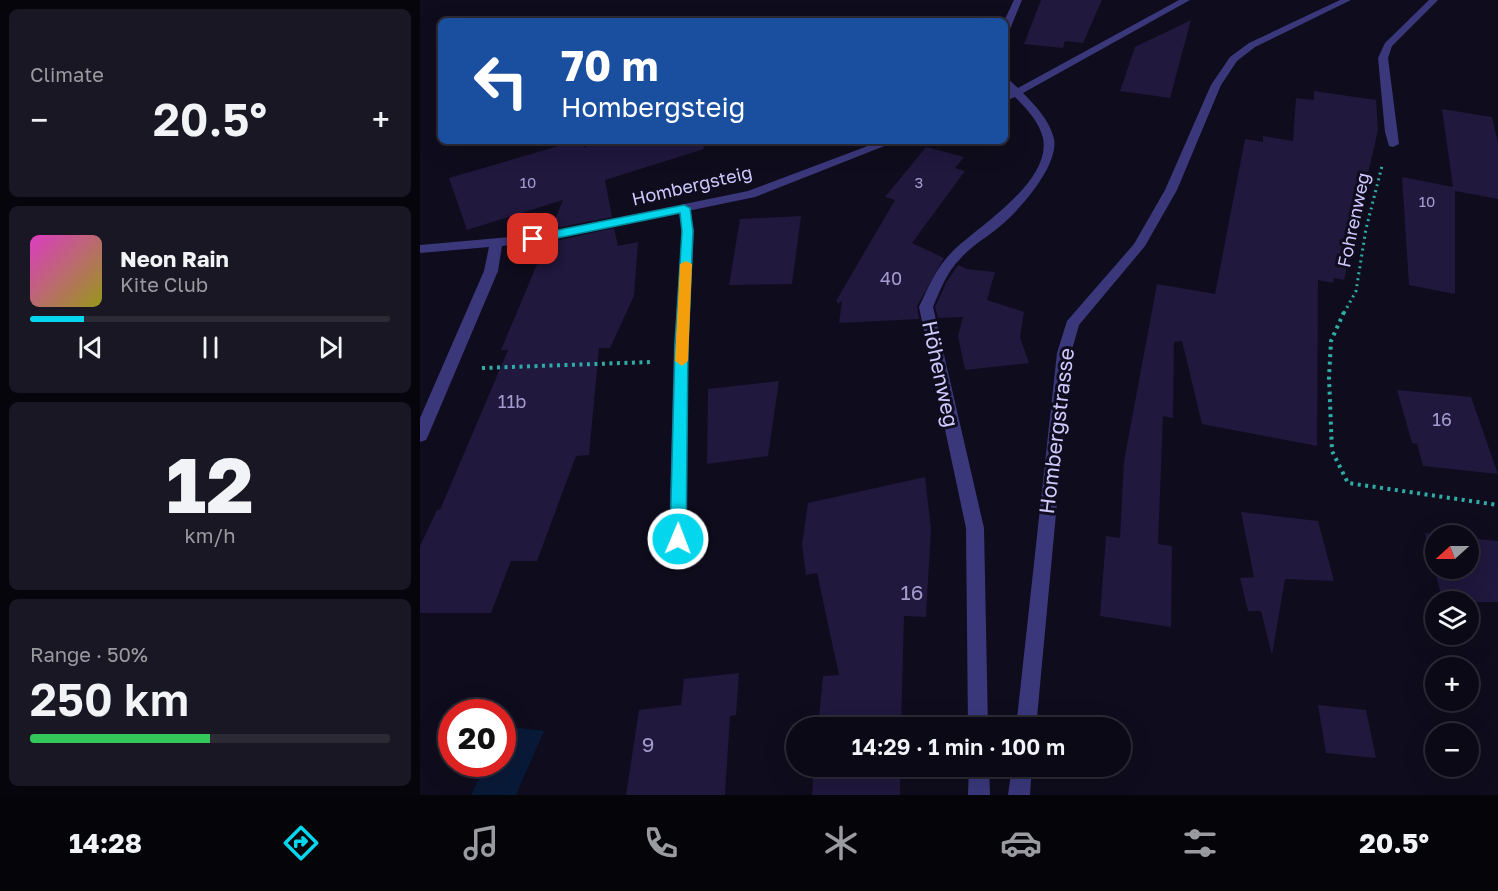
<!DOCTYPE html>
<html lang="en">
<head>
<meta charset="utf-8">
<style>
  body { margin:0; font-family:"Golos Text",sans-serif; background:#191723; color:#f1f3f6; height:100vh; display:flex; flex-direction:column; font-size:22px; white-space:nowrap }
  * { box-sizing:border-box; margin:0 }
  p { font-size:20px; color:#9a9aa1 }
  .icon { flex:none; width:33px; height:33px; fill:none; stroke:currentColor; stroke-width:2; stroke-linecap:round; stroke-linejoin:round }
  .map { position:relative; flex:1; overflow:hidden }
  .drawer { display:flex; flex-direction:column; gap:9px; padding:9px; background:#06050c; width:420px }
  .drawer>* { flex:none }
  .top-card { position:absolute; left:18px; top:18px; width:570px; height:126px; border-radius:9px; box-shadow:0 6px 24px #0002,0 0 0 2px #2b2a35; background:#1a4fa0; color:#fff; overflow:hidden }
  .needle { width:39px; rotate:249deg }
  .fabs { position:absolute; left:1005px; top:525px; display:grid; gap:12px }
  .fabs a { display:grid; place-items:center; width:54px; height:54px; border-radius:50%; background:#0b0916; box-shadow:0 6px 24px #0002,0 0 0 2px #2b2a35; font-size:30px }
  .speed { position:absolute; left:18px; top:699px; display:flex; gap:12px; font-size:30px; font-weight:700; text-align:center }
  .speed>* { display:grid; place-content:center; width:78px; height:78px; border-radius:50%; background:#0b0916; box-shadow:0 6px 24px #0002,0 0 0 2px #2b2a35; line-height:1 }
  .speed .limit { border:9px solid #d22; background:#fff; color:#111 }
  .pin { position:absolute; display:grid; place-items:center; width:51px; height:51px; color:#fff; margin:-26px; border-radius:12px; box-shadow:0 3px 9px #0006 }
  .me { position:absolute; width:66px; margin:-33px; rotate:1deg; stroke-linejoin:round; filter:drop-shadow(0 0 4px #0008) }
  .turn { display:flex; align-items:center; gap:21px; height:126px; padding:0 24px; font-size:27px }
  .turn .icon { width:78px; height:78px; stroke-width:2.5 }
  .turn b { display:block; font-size:42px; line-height:51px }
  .big { font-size:45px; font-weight:600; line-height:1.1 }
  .drawer .widget { flex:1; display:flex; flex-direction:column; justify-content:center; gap:9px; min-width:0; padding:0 21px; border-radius:9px; background:#191723 }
  .drawer .dial { align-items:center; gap:0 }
  .dial b { font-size:78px; line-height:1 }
  .song { display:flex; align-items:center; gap:18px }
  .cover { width:72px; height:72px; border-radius:9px; background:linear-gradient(135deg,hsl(310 70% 55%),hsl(60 70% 35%)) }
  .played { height:6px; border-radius:3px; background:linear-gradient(90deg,#04d6ee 15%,#2b2a35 15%) }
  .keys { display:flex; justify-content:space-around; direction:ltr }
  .heat { display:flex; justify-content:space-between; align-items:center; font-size:33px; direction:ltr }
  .charge { height:9px; border-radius:4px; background:linear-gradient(90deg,#34c759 50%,#2b2a35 0) }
  .trip { position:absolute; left:366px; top:717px; width:345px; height:60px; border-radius:30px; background:#0b0916; box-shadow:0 6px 24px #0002,0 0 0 2px #2b2a35; font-weight:600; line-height:60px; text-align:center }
  .tab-bar { display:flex; height:96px; justify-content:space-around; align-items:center; background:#040409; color:#9a9aa1 }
  .tab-bar .icon { width:42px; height:42px }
  .tab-bar .current { color:#04d6ee }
  .tab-bar b { font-size:27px; color:#f1f3f6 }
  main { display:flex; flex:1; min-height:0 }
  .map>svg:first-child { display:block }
  .water { fill:#091a38 }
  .building { fill:#20183d }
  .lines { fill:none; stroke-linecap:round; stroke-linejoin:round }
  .path-far1 { stroke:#2faca5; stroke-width:3; stroke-dasharray:2 4; stroke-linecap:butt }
  .path { stroke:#2faca5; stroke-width:4; stroke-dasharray:3 4.5; stroke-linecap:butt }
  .lane { fill:#3a387b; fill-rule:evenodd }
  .street { fill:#3a387b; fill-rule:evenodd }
  .route { fill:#04d6ee; stroke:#038b9b; stroke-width:1.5 }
  .slow { fill:#f59e0b }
  .labels { text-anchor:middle; stroke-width:6; stroke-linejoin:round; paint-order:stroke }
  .far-number-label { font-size:15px; fill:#a39dce }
  .far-street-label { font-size:18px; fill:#cfc9fe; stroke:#0f0c1d }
  .number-label { font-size:18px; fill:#a39dce }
  .street-label { font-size:21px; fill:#cfc9fe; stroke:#0f0c1d }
  .near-number-label { font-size:21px; fill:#a39dce }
</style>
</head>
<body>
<main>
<section class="drawer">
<div class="widget"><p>Climate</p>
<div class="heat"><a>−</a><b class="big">20.5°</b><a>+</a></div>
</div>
<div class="widget">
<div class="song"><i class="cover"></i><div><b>Neon Rain</b><p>Kite Club</p></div></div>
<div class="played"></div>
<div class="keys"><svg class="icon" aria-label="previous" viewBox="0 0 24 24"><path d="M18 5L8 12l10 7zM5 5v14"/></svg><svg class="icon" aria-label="pause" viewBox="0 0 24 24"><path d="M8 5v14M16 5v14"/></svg><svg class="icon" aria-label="next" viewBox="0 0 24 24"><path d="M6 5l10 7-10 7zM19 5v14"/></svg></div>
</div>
<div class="widget dial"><b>12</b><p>km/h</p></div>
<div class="widget"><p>Range · 50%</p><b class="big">250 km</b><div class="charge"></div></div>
</section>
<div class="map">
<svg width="1078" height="795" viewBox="0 0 1078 795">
  <rect width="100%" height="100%" fill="#0f0c1d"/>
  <path class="water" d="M 84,726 L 124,731 L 96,795 L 51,795 L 66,764 L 82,764 Z"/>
  <path class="building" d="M 621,0 L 682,0 L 663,43 L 645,41 L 643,48 L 604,44 Z
    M 771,20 L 750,98 L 700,91 L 715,47 Z
    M 894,91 L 956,100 L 958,130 L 924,280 L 914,278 L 913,283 L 898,280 L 897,446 L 782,424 L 762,341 L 754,342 L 753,418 L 743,416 L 738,544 L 752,546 L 751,627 L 680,616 L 686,536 L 700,538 L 704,461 L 737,284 L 795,294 L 825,139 L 843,142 L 843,136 L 873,141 L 876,98 L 894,100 Z
    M 1022,109 L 1072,117 L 1078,143 L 1078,199 L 1035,191 L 1035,294 L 989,285 L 982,177 L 1033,187 Z
    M 156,141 L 160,141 L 165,148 L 168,141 L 177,141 L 178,144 L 189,141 L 282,141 L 284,149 L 185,180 L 192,217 L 131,229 L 143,200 L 47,230 L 29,178 Z
    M 506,147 L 544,157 L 535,168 L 545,171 L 492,243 L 524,258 L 497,306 L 499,319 L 419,323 L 422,301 L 418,304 L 416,301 L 475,200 L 465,197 Z
    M 381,216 L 372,284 L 309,285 L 320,219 Z
    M 194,228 L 198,246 L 218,242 L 214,296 L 190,348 L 179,348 L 169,455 L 156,456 L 117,561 L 91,561 L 71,613 L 0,613 L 0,546 L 17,510 L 20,510 L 88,350 L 81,350 L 126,243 Z
    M 538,265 L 547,269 L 575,272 L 567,300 L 604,312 L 600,337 L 609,363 L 545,370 L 538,336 L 543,317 L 518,318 L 515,307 L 526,283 Z
    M 359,381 L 348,456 L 287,464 L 288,389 Z
    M 977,390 L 1051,397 L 1078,474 L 1003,466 L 997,444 L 992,443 Z
    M 505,477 L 511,528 L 506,617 L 484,616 L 481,728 L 398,728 L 403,676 L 419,675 L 397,573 L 386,575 L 382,545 L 388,503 Z
    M 821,512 L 898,521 L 914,581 L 865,579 L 852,655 L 841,611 L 828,611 L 820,578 L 834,577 Z
    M 1005,533 L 1027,536 L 1016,536 L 1016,568 L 1048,568 L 1048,538 L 1078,541 L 1078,602 L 1023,602 Z
    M 319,673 L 316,715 L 310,716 L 305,795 L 206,795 L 219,710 L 261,705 L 264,679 Z
    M 898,705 L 946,710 L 956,758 L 906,753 Z
    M 394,766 L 480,766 L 480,795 L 392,795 Z"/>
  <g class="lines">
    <path class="path-far1" d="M 924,313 L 936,291 L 946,229 L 962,166"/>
    <path class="path" d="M 924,312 L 911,341 L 909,378 L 912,451 L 928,483 L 1078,505
      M 62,368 L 231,362"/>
    <path class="lane" d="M 264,204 L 270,208 L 274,231 L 268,346 L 267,539 L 264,544 L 258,546 L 252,544 L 249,539 L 254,346 L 262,231 L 258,208 Z"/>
    <path class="street" d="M 594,0 L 602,0 L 590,29 L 585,32 L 584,21 Z
      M 759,0 L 770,0 L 603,93 C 616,106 630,121 634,139 C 639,166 599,211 579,227 C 566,238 551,246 540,259 C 527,272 520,290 513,307 L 564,528 L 568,728 L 548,728 L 546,528 L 499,307 C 508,288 516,268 532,252 C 557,227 632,182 623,138 C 619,122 607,109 595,97 L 585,101 L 585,94 L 590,92 L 585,86 L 585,76 L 598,88 Z
      M 920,0 L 931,0 L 835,47 L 817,61 L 801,85 L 757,190 L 725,246 L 659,325 L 651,353 L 616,728 L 596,728 L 637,353 L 647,321 L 714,244 L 745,190 L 791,85 L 810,57 L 829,43 Z
      M 1009,0 L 1018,0 L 972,46 L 968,58 L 979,144 L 973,147 L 969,146 L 965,132 L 958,58 L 965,43 Z
      M 461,141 L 477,141 L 335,197 L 113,243 L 82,246 L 78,271 L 8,436 L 6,440 L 0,442 L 0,418 L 64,271 L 69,247 L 0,253 L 0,245 L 113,235 L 328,191 Z
      M 549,766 L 569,766 L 570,795 L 548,795 Z
      M 592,766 L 612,766 L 610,795 L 588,795 Z"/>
  </g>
  <path class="route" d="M 264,205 L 270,208 L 273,231 L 268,346 L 266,539 L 264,544 L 258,546 L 252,544 L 250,539 L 255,346 L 262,231 L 260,213 L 113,243 L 107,239 L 113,235 Z"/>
  <path class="slow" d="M 266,261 L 272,264 L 268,361 L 262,366 L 255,361 L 260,264 Z"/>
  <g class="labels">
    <g class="far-number-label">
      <text x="108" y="188">10</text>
      <text x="499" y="188">3</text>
      <text x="1007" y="207">10</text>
    </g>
    <g class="far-street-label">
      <text transform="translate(272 186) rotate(-13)" y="6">Hombergsteig</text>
      <text transform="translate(934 220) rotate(-78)" y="6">Fohrenweg</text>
    </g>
    <g class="number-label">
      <text x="471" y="285">40</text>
      <text x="92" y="408">11b</text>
      <text x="1022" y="426">16</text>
    </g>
    <g class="street-label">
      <text transform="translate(520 374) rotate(78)" y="7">Höhenweg</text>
      <text transform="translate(637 431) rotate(-83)" y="7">Hombergstrasse</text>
    </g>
    <g class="near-number-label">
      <text x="492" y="600">16</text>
      <text x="228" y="752">9</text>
    </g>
  </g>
</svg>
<div class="fabs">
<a><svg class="needle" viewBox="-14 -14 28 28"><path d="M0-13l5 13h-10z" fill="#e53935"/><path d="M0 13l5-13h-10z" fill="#9a9aa1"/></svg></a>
<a><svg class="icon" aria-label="layers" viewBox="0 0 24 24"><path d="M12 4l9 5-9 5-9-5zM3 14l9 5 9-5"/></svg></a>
<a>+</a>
<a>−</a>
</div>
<div class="speed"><div class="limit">20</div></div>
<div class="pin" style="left:113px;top:239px;background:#d93025"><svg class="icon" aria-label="arrive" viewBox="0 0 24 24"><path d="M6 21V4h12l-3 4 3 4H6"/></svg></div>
<svg class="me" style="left:258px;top:539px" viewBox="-20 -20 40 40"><circle r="17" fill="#04d6ee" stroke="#fff" stroke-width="3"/><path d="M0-11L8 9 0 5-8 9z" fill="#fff"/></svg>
<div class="trip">14:29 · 1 min · 100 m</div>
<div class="top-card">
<div class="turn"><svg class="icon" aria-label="left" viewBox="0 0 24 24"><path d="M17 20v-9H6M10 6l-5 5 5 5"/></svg><div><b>70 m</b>Hombergsteig</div></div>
</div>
</div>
</main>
<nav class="tab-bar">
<b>14:28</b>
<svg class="icon current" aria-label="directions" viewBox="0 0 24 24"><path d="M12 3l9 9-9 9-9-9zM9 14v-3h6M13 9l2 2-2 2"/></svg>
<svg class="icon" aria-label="music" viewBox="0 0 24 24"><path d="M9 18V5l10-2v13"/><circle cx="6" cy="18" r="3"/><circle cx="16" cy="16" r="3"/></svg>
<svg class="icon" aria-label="phone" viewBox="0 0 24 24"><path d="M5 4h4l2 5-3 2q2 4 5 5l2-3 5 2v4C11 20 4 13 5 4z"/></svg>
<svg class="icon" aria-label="climate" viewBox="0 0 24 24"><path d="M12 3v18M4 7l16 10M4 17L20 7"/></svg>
<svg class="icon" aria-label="car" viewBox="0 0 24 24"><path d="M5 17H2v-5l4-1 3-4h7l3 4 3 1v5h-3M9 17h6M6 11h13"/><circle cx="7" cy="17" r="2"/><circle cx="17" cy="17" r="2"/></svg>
<svg class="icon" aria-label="filters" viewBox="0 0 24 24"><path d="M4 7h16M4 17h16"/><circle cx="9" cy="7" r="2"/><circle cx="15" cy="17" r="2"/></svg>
<b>20.5°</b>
</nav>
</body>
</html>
